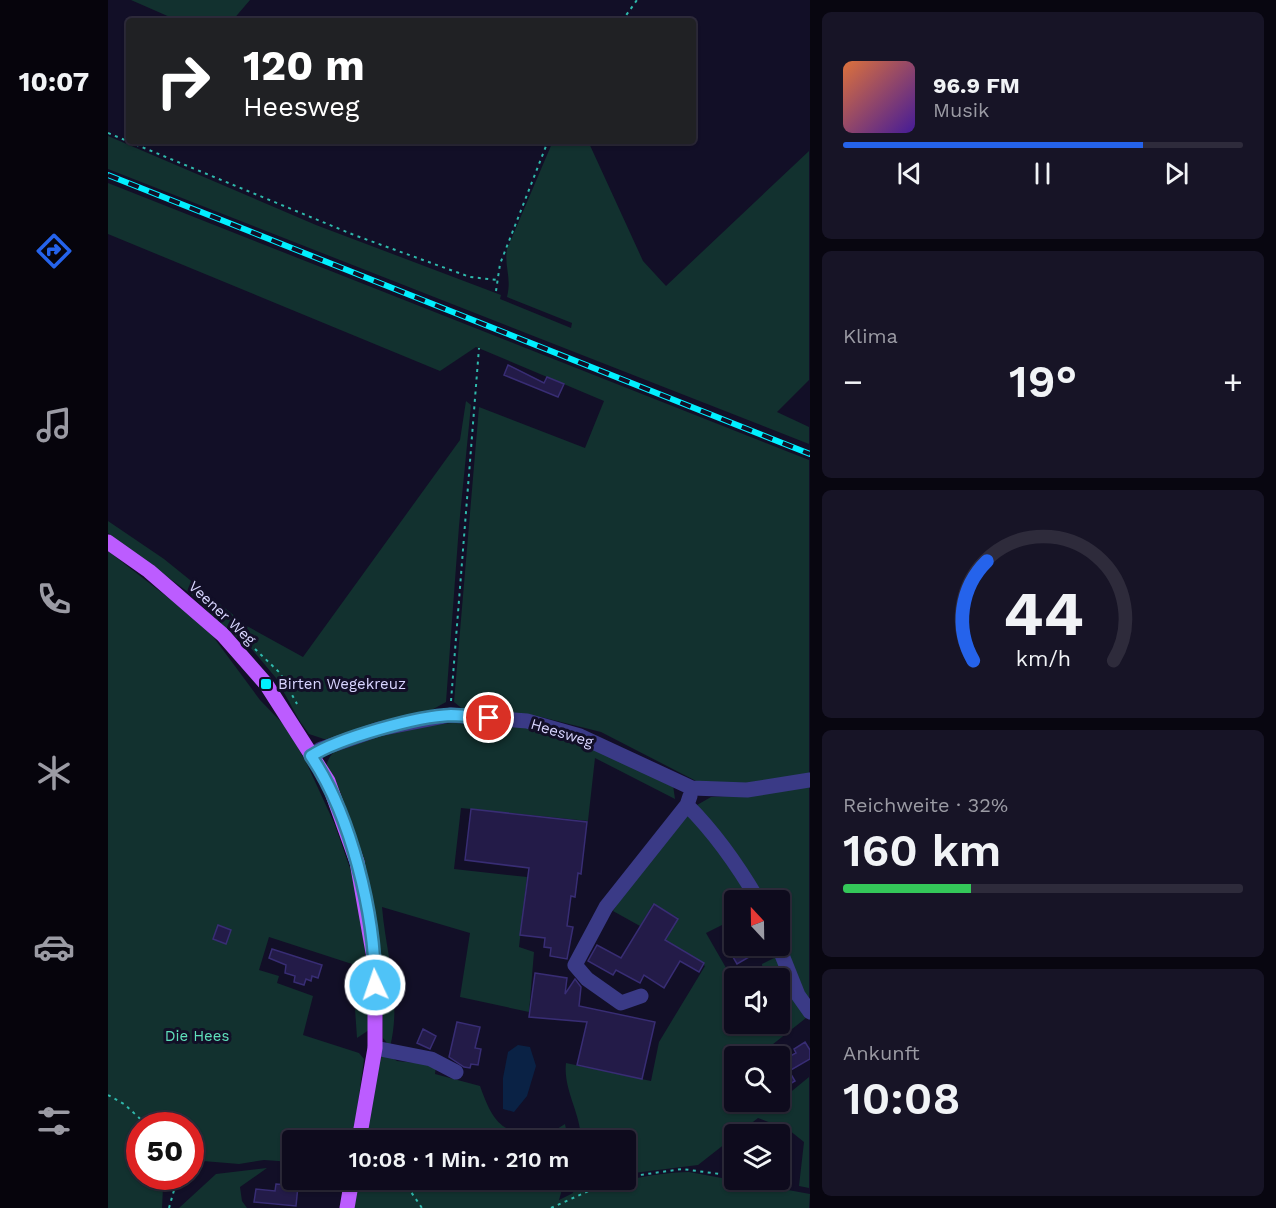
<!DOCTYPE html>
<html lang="de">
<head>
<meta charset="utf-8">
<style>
  body { margin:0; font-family:"Work Sans",sans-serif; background:#171426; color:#f1f3f6; height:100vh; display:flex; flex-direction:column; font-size:22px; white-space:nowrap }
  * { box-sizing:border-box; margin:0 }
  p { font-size:20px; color:#9b9ba4 }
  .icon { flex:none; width:33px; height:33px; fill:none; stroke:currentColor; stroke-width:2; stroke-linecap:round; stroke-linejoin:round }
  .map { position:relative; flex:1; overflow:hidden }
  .panel { display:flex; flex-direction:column; gap:12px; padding:12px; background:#080610; width:466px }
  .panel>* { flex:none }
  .hud { position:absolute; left:18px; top:18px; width:570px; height:126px; border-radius:6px; box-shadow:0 2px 4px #0004,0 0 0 2px #2e2b3b; background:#202124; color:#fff; overflow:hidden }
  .needle { width:39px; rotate:338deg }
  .tools { position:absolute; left:616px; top:890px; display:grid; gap:12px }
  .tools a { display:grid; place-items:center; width:66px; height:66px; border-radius:6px; background:#0e0b1d; box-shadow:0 2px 4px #0004,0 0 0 2px #2e2b3b; font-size:30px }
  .speed { position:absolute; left:18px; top:1112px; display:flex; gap:12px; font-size:30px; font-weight:700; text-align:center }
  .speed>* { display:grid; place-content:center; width:78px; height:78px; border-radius:50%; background:#0e0b1d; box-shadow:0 2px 4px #0004,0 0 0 2px #2e2b3b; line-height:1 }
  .speed .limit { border:9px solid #d22; background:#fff; color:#111 }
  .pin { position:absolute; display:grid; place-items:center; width:51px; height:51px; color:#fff; margin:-26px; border:3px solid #fff; border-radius:50%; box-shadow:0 2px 6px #0007 }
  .me { position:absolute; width:66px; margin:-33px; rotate:357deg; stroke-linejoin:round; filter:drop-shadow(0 0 4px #0008) }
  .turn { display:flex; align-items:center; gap:21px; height:126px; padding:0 18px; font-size:27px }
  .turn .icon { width:78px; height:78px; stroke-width:2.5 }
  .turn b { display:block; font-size:42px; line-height:51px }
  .big { font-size:45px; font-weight:600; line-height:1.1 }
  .panel .widget { flex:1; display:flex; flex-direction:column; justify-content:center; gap:9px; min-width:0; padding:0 21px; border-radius:9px; background:#171426 }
  .panel .dial { align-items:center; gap:0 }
  .dial svg { height:156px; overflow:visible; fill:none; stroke:#2e2b3b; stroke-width:7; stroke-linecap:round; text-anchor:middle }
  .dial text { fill:#f1f3f6; stroke:none }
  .song { display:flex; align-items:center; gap:18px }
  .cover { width:72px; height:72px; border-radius:9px; background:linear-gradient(135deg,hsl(20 70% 55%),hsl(260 70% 35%)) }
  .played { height:6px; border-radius:3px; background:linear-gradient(90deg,#2563eb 75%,#2e2b3b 75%) }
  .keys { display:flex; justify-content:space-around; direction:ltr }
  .heat { display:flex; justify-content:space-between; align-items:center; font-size:33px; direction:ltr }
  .charge { height:9px; border-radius:4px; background:linear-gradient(90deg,#34c759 32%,#2e2b3b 0) }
  .trip { position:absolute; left:174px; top:1130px; width:354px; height:60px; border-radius:6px; background:#0e0b1d; box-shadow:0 2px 4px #0004,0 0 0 2px #2e2b3b; font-weight:600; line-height:60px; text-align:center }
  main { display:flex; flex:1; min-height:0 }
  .tab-bar { display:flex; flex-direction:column; width:108px; justify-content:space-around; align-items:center; background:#06040c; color:#9b9ba4 }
  .tab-bar .icon { width:42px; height:42px }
  .tab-bar .current { color:#2563eb }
  .tab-bar b { font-size:27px; color:#f1f3f6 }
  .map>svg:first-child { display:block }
  .green { fill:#12312f }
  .water { fill:#0a2245 }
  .building { fill:#231b48; stroke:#382d74; stroke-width:1.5 }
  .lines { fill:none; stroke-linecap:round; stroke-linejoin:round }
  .path { stroke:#2fb9ac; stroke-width:2; stroke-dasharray:3 4.5; stroke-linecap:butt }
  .minor { stroke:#3a3a86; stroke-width:15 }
  .major { stroke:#bc5cff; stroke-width:15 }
  .rail-casing { stroke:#01efff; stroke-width:6 }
  .rail { stroke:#120f27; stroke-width:4; stroke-dasharray:11; stroke-linecap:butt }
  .route-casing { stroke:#337fa1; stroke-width:15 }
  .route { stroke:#4fc3f7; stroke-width:10 }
  .poi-dot { fill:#01efff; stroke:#120f27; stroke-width:2 }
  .labels { text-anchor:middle; stroke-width:6; stroke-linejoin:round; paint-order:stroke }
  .street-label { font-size:15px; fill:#d8d5ff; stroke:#120f27 }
  .poi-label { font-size:15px; fill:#d8d5ff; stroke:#120f27; text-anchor:start }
  .park-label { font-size:15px; fill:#5fe0bb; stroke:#120f27 }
</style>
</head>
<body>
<main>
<nav class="tab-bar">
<b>10:07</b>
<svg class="icon current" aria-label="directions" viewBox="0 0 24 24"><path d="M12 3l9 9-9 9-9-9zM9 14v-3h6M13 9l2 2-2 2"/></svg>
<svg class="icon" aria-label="music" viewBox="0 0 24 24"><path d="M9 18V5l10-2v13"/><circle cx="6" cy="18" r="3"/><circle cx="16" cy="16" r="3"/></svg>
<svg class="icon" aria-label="phone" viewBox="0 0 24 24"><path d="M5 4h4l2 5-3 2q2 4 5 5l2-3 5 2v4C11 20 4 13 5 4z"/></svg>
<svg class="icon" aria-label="climate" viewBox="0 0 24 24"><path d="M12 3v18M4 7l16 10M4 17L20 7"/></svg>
<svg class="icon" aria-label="car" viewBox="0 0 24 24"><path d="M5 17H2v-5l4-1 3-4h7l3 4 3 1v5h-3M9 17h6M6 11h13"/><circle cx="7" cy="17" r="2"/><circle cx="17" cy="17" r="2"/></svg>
<svg class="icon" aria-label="filters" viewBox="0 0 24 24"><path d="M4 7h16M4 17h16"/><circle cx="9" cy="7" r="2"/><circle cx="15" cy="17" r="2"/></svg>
</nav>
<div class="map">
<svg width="702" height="1208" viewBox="0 0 702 1208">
  <rect width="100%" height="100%" fill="#120f27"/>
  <path class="green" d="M 23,0 L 142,0 L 124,21 L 71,21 Z
    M 0,136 L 208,225 L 393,295 L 392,299 L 463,328 L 464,323 L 399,297 C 404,277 396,267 399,249 L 445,141 L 480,141 L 535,261 L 558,286 L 701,151 L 701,380 L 669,412 L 701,427 L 701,444 L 0,169 Z
    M 0,183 L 701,460 L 701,775 L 622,786 L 590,782 L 493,732 L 433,717 L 356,710 L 346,702 L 371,407 L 477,448 L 496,401 L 368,347 L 332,371 L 0,234 Z
    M 358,401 L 363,405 L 351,526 L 338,702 L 320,712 L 282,719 L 219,740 L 201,734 L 191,720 L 168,678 L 142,647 L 120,631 L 84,595 L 0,533 L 0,521 L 56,559 L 139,626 L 195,657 L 352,440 Z
    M 0,551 L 98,627 L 152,700 L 179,728 L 199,764 L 227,825 L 246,880 L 257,950 L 261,1030 L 249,1038 L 244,964 L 161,937 L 151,970 L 171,976 L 169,983 L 205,996 L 195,1035 L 251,1053 L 256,1059 L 245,1140 L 184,1140 L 184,1162 L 156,1160 L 131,1164 L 83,1160 L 82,1125 L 32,1125 L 32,1176 L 60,1176 L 55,1187 L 54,1208 L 0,1208 Z
    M 358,722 L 411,725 L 453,734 L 565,785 L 567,799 L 487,758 L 480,821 L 353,808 L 346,869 L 419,877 L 411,947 L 426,952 L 421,1012 L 352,997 L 362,933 L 274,907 C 278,955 294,999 282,1047 L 275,1038 L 274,981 L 218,767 C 219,763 221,757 224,754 C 243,735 329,723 358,722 Z
    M 701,787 L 701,1003 L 672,938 L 672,900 L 654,900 L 593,814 L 589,805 L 603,797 L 644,795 Z
    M 579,811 L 602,834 L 642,900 L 627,900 L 627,915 L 620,922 L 598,933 L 625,980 L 627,980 L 627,1023 L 672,1023 L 672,978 L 651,978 L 655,973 L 654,964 L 670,956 L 685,998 L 698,1018 L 655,1052 L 657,1056 L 627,1056 L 627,1101 L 672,1101 L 672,1084 L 679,1095 L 701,1077 L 701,1188 L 691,1186 L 696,1142 L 681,1130 L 650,1118 L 590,1165 L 518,1174 L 518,1140 L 473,1140 C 473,1113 455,1090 458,1063 L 543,1081 L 551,1042 L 597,966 L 558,940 L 570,918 L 545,904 L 532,926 L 505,911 L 529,873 Z
    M 281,1056 L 289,1061 L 328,1065 L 327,1074 L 372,1086 C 386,1125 393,1131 433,1139 L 457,1124 L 460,1140 L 258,1140 L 272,1057 Z
    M 159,1168 L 132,1187 L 134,1201 L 139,1208 L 71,1208 L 108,1174 Z
    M 581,1172 L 702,1194 L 701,1208 L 246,1208 L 251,1179 L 457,1179 L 451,1200 L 465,1193 L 467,1179 L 499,1179 L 486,1185 L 484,1191 C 515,1179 548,1173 581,1172 Z"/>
  <path class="water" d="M 410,1045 L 422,1047 L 428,1066 L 419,1096 L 406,1112 L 395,1109 L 395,1078 L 400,1052 Z"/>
  <path class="building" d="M 400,365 L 436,383 L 439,377 L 456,384 L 450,397 L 396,375 Z
    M 363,809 L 479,822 L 473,874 L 470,873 L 467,897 L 463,896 L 459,926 L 465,927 L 459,959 L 442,956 L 443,948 L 436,947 L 437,938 L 412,935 L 421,868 L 357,860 Z
    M 546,904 L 570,919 L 557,940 L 596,963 L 591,972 L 572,961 L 556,988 L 536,975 L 532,983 L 508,970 L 505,975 L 480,961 L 489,945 L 513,958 Z
    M 110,925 L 123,930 L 118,944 L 105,939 Z
    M 618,945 L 643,945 L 648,953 L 629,964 Z
    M 164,949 L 214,965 L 210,978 L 204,976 L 203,981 L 198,979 L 196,985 L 186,982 L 187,976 L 177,973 L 178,965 L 161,958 Z
    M 427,973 L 459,978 L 457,994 L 467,979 L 473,987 L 471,1006 L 547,1022 L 534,1079 L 469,1065 L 479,1022 L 421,1017 Z
    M 349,1022 L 372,1027 L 367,1048 L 373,1049 L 370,1065 L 363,1064 L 362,1068 L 356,1067 L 341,1057 Z
    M 315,1029 L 328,1036 L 322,1049 L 309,1043 Z
    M 697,1042 L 702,1050 L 702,1059 L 681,1071 L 687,1081 L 677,1087 L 672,1077 L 672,1055 L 675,1060 L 688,1053 L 686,1049 Z
    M 168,1184 L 190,1186 L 188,1206 L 146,1202 L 148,1189 L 167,1191 Z"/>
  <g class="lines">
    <path class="path" d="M 514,21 L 529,0
      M 0,133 L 246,235 L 362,277 L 389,280
      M 388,291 L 392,264 L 440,141
      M 147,649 L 172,673 L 189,704
      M 343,701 L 371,348
      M 0,1095 L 16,1104 L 39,1125
      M 518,1177 L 574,1169 L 627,1176
      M 286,1179 L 303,1192 L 314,1208
      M 61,1208 L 70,1176
      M 443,1208 L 507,1179"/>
    <path class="minor" d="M 203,756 L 213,749 L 271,729 L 342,715 L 419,721 L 472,736 L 584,788 L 639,790 L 702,780
      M 582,796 L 579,805 C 608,834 629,864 650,900
      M 670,945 L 690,995 L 702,1012
      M 533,996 L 513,1003 L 479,979 L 467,965 L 498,907 L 579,805
      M 267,1048 L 323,1059 L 348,1072"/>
    <path class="major" d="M 0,542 L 41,571 L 115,635 L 158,684 L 220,781 L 249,862 L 267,964 L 267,1048 L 251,1140
      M 239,1208 L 244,1179"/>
    <defs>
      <path id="rail" d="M 0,175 L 702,454"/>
    </defs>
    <use href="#rail" class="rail-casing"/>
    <use href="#rail" class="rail"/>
  </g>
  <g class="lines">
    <defs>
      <path id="route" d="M 267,985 C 267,914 243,815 203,756 C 231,738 310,716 343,715 C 355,715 368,717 381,718"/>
    </defs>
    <use href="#route" class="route-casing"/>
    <use href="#route" class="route"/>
  </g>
  <rect class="poi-dot" x="152" y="678" width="12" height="12" rx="3"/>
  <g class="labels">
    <g class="street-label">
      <text transform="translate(114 613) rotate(43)" y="5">Veener Weg</text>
      <text transform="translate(454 733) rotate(17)" y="5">Heesweg</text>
    </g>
    <g class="poi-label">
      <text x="170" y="689">Birten Wegekreuz</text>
    </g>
    <g class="park-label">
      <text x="89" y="1041">Die Hees</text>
    </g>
  </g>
</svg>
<div class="tools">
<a><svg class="needle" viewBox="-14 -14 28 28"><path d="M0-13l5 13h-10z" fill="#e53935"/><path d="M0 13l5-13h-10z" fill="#9b9ba4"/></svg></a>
<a><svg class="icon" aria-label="sound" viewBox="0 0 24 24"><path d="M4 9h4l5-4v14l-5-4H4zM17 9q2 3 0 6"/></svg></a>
<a><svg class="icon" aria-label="search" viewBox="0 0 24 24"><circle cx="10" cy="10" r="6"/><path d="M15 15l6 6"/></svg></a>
<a><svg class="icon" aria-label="layers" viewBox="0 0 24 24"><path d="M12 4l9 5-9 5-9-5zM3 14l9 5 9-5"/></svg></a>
</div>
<div class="speed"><div class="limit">50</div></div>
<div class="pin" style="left:381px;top:718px;background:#d93025"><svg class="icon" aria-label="arrive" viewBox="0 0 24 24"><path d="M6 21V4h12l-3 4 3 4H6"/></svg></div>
<svg class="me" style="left:267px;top:985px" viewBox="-20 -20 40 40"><circle r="17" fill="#4fc3f7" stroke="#fff" stroke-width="3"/><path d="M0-11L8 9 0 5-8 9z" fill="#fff"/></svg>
<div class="trip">10:08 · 1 Min. · 210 m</div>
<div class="hud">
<div class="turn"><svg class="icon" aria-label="right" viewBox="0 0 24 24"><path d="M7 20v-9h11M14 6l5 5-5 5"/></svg><div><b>120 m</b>Heesweg</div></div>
</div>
</div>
<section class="panel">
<div class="widget">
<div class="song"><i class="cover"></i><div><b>96.9 FM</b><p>Musik</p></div></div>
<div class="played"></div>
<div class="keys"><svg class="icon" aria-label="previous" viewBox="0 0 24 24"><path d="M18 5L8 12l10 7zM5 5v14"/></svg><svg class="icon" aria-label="pause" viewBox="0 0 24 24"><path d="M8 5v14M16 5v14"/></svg><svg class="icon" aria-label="next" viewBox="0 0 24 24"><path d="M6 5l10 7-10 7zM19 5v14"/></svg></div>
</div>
<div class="widget"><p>Klima</p>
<div class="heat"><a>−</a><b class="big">19°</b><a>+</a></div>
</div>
<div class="widget dial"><svg viewBox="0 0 100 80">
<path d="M14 69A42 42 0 1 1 86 69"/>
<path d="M14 69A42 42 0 0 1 21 18" stroke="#2563eb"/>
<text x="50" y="56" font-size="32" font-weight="700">44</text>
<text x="50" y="72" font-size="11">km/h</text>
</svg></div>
<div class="widget"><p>Reichweite · 32%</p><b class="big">160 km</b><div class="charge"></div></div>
<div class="widget"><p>Ankunft</p><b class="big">10:08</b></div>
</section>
</main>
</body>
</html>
